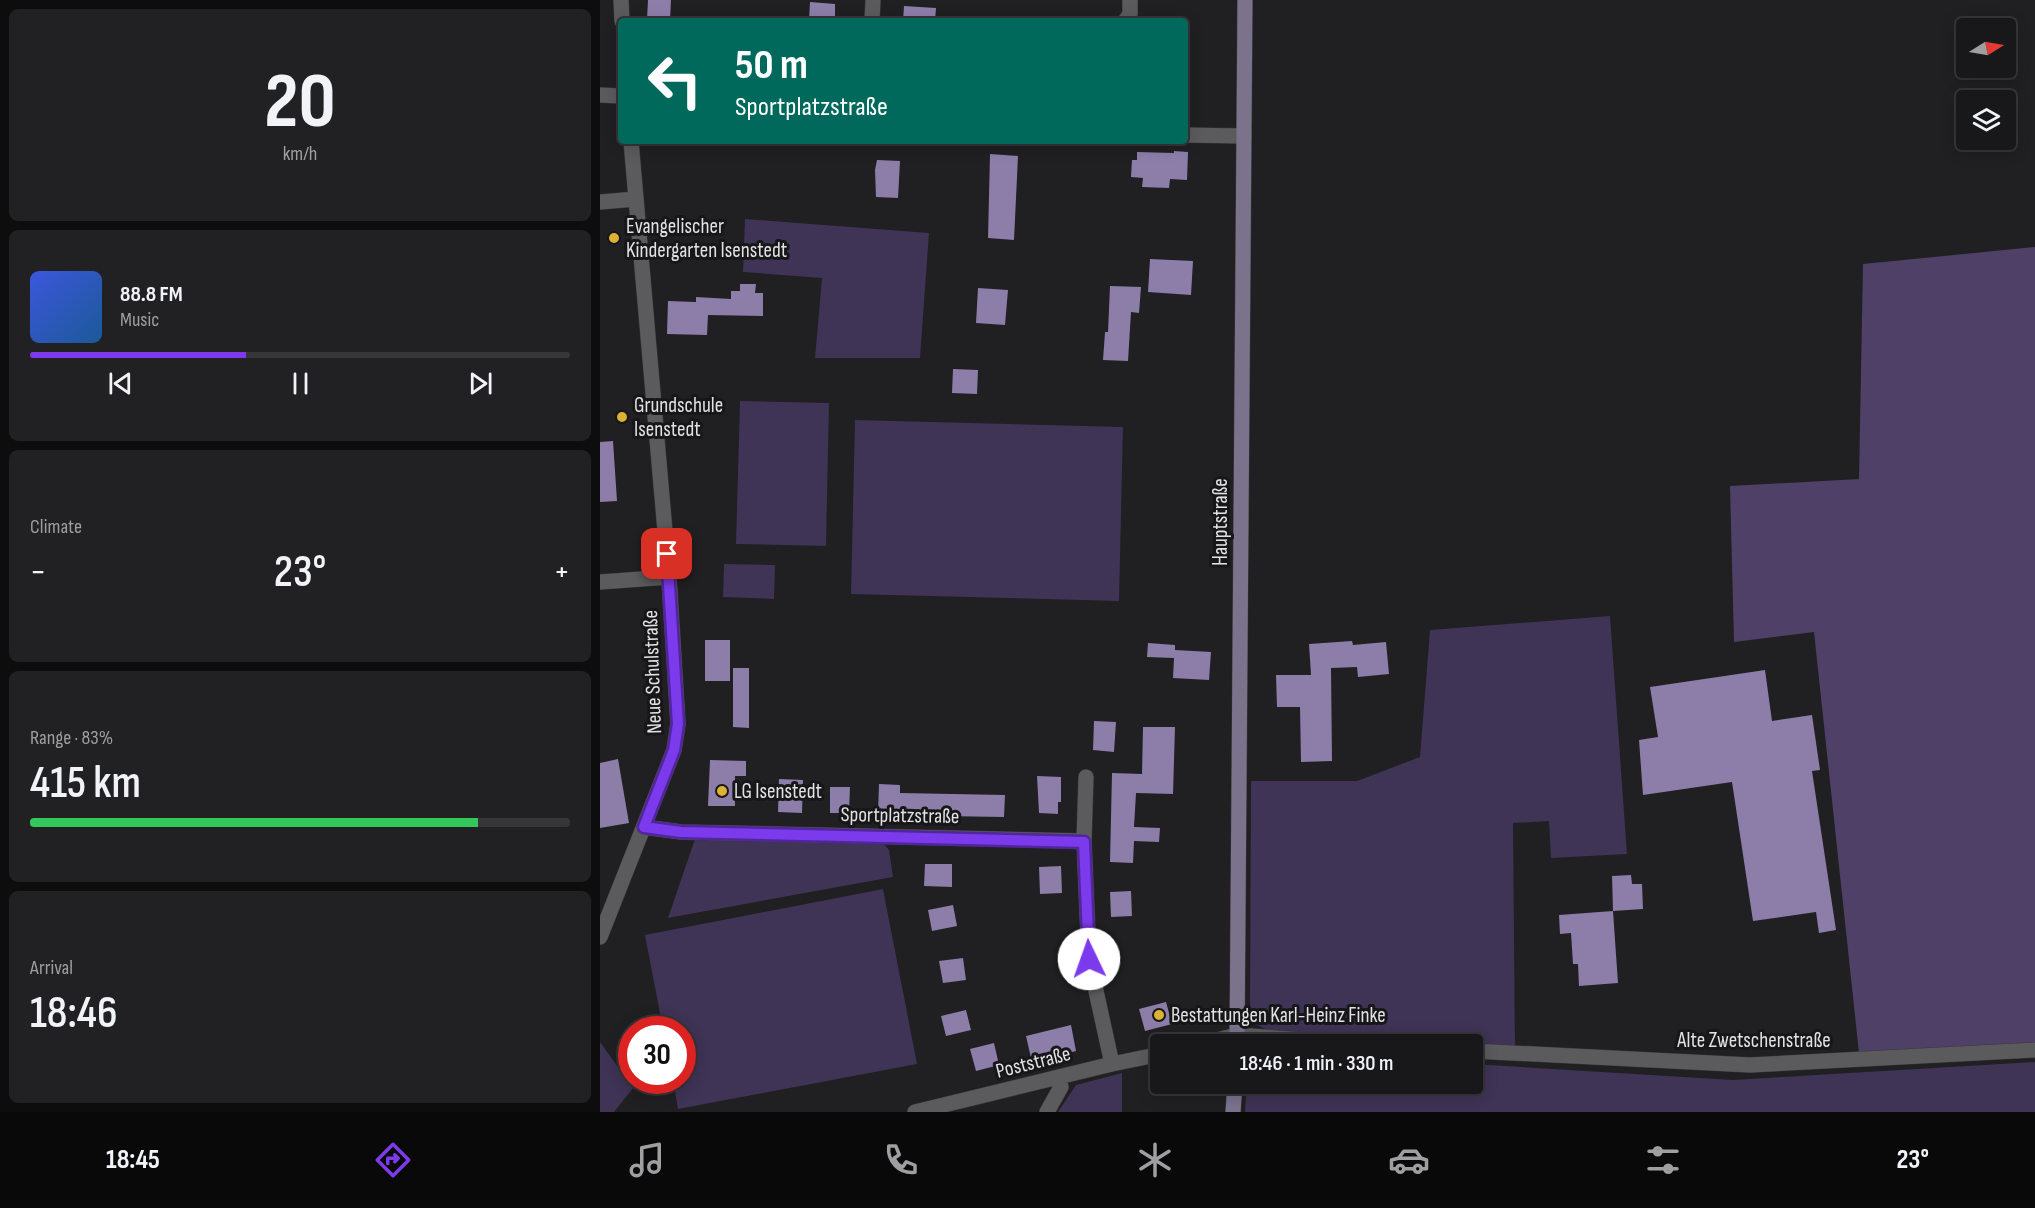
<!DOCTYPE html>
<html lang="en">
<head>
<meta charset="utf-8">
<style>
  body { margin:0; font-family:"Sofia Sans Condensed",sans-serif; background:#212023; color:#f1f3f6; height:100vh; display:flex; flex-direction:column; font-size:22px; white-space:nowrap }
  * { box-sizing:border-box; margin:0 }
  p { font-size:20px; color:#9f9fa2 }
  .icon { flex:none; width:33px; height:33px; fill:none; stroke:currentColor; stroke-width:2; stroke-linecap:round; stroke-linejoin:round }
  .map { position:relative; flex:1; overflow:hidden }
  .panel { display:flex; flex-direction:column; gap:9px; padding:9px; background:#0d0d0e; width:600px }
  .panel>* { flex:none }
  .hud { position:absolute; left:18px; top:18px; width:570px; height:126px; border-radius:6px; box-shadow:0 3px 15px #0003,0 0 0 2px #363639; background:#00695c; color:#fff; overflow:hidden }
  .needle { width:39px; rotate:79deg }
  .controls { position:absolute; left:1356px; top:18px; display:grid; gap:12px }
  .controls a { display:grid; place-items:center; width:60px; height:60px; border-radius:6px; background:#18171a; box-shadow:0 3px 15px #0003,0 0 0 2px #363639; font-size:30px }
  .speed { position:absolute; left:18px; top:1016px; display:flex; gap:12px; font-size:30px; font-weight:700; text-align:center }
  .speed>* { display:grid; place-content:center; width:78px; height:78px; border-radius:50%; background:#18171a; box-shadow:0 3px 15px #0003,0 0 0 2px #363639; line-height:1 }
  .speed .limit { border:9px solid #d22; background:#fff; color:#111 }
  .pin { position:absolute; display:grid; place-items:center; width:51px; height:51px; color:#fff; margin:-26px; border-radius:12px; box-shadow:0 3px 9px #0006 }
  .me { position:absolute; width:66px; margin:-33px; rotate:357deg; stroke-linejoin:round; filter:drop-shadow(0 0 4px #0008) }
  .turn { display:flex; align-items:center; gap:21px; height:126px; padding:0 18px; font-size:27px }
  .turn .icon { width:78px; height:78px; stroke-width:2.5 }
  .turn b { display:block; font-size:42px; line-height:51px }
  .big { font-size:45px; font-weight:600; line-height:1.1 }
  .panel .card { flex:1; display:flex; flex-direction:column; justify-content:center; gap:9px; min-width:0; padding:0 21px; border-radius:9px; background:#212023 }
  .panel .dial { align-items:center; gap:0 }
  .dial b { font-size:78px; line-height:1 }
  .song { display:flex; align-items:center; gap:18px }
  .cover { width:72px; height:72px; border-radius:9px; background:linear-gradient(135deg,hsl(230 70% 55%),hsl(210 70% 35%)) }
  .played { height:6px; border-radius:3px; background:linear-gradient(90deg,#7c3aed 40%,#363639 40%) }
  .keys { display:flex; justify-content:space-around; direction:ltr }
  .heat { display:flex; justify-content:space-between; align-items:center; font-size:33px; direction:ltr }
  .charge { height:9px; border-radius:4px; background:linear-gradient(90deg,#34c759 83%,#363639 0) }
  .trip { position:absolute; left:550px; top:1034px; width:333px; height:60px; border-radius:6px; background:#18171a; box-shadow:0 3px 15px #0003,0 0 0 2px #363639; font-weight:600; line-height:60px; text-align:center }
  .menu { display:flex; height:96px; justify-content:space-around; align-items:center; background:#0a090a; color:#9f9fa2 }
  .menu .icon { width:42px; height:42px }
  .menu .current { color:#7c3aed }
  .menu b { font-size:27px; color:#f1f3f6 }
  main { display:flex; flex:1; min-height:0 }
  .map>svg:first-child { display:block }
  .green { fill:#3f3356 }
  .forest { fill:#4e4067 }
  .building { fill:#8c7ea9 }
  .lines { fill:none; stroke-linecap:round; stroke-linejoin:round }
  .minor-casing { stroke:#3a393b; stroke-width:16 }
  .secondary-casing { stroke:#3a393b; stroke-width:16 }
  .minor { stroke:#5b5a5d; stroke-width:15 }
  .secondary { stroke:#7b728c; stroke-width:15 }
  .route-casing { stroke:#51269a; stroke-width:15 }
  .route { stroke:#7c3aed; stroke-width:10 }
  .poi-dot { fill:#dbb233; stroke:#171619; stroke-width:2 }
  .labels { text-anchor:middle; stroke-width:6; stroke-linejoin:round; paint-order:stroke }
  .poi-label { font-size:21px; fill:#e2e1e3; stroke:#171619; text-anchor:start }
  .street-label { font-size:21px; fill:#e2e1e3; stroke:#171619 }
</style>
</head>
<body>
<main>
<section class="panel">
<div class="card dial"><b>20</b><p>km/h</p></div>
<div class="card">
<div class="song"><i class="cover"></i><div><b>88.8 FM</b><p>Music</p></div></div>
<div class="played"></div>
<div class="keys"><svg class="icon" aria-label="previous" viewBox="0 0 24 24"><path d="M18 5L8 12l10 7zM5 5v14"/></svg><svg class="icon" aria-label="pause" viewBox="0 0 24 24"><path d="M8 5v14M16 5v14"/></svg><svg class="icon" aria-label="next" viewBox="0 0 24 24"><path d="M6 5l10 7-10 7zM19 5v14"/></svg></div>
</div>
<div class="card"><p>Climate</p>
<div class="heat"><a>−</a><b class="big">23°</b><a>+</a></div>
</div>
<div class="card"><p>Range · 83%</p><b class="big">415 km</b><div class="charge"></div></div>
<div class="card"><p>Arrival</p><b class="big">18:46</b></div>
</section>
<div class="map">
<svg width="1435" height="1112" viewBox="0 0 1435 1112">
  <rect width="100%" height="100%" fill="#201f22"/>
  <path class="green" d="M 145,219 L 329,233 L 320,358 L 215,358 L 222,278 L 143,272 Z
    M 140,401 L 229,403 L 226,546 L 136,544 Z
    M 255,420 L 523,427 L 519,601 L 251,594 Z
    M 124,564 L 175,565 L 174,599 L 123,597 Z
    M 1010,616 L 1027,854 L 951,858 L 949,821 L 913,823 L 915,1047 L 667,1030 L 650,1021 L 651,781 L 757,781 L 820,757 L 830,630 Z
    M 95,839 L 283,843 L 289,850 L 293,877 L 68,918 Z
    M 283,889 L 317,1064 L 78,1109 L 73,1080 L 82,1080 L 82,1029 L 63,1029 L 45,935 Z
    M 0,1042 L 33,1088 L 14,1112 L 0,1112 Z
    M 1435,1062 L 1435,1112 L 645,1112 L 647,1083 L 873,1083 L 873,1064 L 1133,1080 Z
    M 522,1073 L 522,1112 L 458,1112 L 476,1085 Z"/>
  <path class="forest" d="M 1435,247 L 1435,1043 L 1259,1053 L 1214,632 L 1134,642 L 1130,486 L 1259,479 L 1263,264 Z"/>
  <path class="building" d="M 48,0 L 71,0 L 70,21 L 47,19 Z
    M 210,2 L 235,4 L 235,21 L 209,21 Z
    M 304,6 L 336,8 L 335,21 L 303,21 Z
    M 574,151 L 588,152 L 587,180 L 570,179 L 569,188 L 542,187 L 543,178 L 531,177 L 532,160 L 537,160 L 537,152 L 574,153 Z
    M 390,154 L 418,156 L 414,240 L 388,238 Z
    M 277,160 L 300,161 L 298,198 L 276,197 L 275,170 Z
    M 550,259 L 593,261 L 591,295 L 548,292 Z
    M 140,284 L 156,284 L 155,293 L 163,293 L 163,316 L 108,315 L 107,335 L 67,334 L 68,301 L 96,302 L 96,297 L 131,299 L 131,291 L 140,291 Z
    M 510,286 L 541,287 L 539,313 L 531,312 L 528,361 L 503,360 L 505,332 L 508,332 Z
    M 378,288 L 408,290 L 405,325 L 376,323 Z
    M 353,369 L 378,370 L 377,394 L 352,393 Z
    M 13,441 L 17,501 L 0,502 L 0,442 Z
    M 105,640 L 130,640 L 130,681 L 105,681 Z
    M 752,641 L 753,645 L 786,642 L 789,674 L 758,677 L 757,667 L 731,668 L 732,761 L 701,762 L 700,707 L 677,707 L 676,675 L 711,675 L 709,644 Z
    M 548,643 L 575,645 L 575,650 L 611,652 L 609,680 L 573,678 L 574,658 L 547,657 Z
    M 133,668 L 149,668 L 149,728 L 133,727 Z
    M 1165,670 L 1172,721 L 1212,715 L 1220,770 L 1212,771 L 1236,930 L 1219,933 L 1216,912 L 1153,921 L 1132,782 L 1043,795 L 1039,740 L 1058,737 L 1050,687 Z
    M 494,721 L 516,722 L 514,752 L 493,750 Z
    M 543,727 L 575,727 L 573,794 L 536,793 L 534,827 L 560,828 L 559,842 L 534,841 L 533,863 L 510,862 L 512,773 L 542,774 Z
    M 18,759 L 29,823 L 0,828 L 0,763 Z
    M 110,760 L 146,761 L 146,776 L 135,776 L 135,806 L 108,806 Z
    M 437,776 L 461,777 L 461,802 L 458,802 L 458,814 L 439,813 Z
    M 179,779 L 203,780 L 202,813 L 178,812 Z
    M 279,784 L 300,785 L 300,793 L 405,795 L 404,817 L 278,815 Z
    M 230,787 L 250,787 L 249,813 L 230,813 Z
    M 325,864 L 352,864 L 352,887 L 324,886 Z
    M 461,866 L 462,893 L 440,894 L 439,867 Z
    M 1031,875 L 1032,884 L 1042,884 L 1043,909 L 1013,911 L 1012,876 Z
    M 531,891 L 532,916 L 511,917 L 510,892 Z
    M 353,905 L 357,926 L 332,931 L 328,910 Z
    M 1013,911 L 1018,983 L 979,986 L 978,964 L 973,964 L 971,933 L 960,934 L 959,915 Z
    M 363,958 L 366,980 L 343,983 L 339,961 Z
    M 566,1002 L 572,1024 L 545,1031 L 539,1009 Z
    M 366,1010 L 371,1030 L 346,1036 L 341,1016 Z
    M 471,1025 L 476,1051 L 457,1056 L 457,1052 L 431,1058 L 426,1036 Z
    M 394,1043 L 399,1065 L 376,1071 L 370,1049 Z"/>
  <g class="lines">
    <defs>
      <path id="minor" d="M 21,0 L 22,21
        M 272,21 L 273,0
        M 525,21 L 530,14 L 530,0
        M 0,95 L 21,96
        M 585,135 L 644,136
        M 0,202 L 36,199
        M 0,582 L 69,577
        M 486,777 L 484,841 L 489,959 L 512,1064
        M 44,827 L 81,832 L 484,841
        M 0,937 L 74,750 L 78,724 L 69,577 L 31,141
        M 601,1044 L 637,1035 L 759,1044
        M 873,1051 L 1150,1065 L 1435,1050
        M 315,1112 L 512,1064 L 561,1054
        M 447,1112 L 461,1087 L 459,1077"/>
      <path id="secondary" d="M 637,1044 L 645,0
        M 633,1112 L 635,1083"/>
    </defs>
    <use href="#minor" class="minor-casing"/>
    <use href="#secondary" class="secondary-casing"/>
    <use href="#minor" class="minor"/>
    <use href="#secondary" class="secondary"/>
  </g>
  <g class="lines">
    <defs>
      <path id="route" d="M 67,554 L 78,724 L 74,750 L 44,827 L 81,832 L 484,842 L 489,959"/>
    </defs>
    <use href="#route" class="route-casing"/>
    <use href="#route" class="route"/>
  </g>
  <g class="poi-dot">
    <circle cx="14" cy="238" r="6"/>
    <circle cx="22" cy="417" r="6"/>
    <circle cx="122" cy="791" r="6"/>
    <circle cx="559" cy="1015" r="6"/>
  </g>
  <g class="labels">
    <g class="poi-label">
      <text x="26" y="233">Evangelischer<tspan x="26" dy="24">Kindergarten Isenstedt</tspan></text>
      <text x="34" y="412">Grundschule<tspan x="34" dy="24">Isenstedt</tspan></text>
      <text x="134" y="798">LG Isenstedt</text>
      <text x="571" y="1022">Bestattungen Karl-Heinz Finke</text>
    </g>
    <g class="street-label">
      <text transform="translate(620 522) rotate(-90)" y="7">Hauptstraße</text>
      <text transform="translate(52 672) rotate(-92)" y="7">Neue Schulstraße</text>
      <text transform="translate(300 815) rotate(1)" y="7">Sportplatzstraße</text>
      <text x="1154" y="1047">Alte Zwetschenstraße</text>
      <text transform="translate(433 1062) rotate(-14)" y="7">Poststraße</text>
    </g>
  </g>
</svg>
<div class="controls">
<a><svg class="needle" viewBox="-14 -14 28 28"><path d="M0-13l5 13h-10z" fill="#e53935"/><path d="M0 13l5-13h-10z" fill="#9f9fa2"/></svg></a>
<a><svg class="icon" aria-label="layers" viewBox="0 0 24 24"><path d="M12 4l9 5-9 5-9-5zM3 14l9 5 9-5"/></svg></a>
</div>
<div class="speed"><div class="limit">30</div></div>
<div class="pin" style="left:67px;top:554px;background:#d93025"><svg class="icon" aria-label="arrive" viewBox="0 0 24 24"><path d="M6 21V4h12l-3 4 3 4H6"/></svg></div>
<svg class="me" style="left:489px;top:959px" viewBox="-20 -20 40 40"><circle r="19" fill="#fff"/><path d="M0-13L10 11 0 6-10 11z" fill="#7c3aed"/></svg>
<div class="trip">18:46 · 1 min · 330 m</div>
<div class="hud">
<div class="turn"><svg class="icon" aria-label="left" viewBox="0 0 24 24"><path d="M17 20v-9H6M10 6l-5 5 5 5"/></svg><div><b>50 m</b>Sportplatzstraße</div></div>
</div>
</div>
</main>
<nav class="menu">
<b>18:45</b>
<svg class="icon current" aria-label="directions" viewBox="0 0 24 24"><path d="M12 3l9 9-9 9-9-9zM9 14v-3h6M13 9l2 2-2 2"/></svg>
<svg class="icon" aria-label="music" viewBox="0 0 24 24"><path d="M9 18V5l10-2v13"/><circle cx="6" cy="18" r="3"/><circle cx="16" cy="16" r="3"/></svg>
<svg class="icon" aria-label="phone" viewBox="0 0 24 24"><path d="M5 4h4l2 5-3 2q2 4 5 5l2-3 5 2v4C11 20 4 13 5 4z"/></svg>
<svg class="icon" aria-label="climate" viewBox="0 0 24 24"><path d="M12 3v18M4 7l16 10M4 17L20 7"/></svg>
<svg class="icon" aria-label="car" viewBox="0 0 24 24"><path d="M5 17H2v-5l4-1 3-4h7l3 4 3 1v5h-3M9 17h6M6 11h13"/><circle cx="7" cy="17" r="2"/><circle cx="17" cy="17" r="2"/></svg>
<svg class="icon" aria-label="filters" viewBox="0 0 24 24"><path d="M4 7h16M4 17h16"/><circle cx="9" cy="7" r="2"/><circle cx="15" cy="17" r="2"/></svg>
<b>23°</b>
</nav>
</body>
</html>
